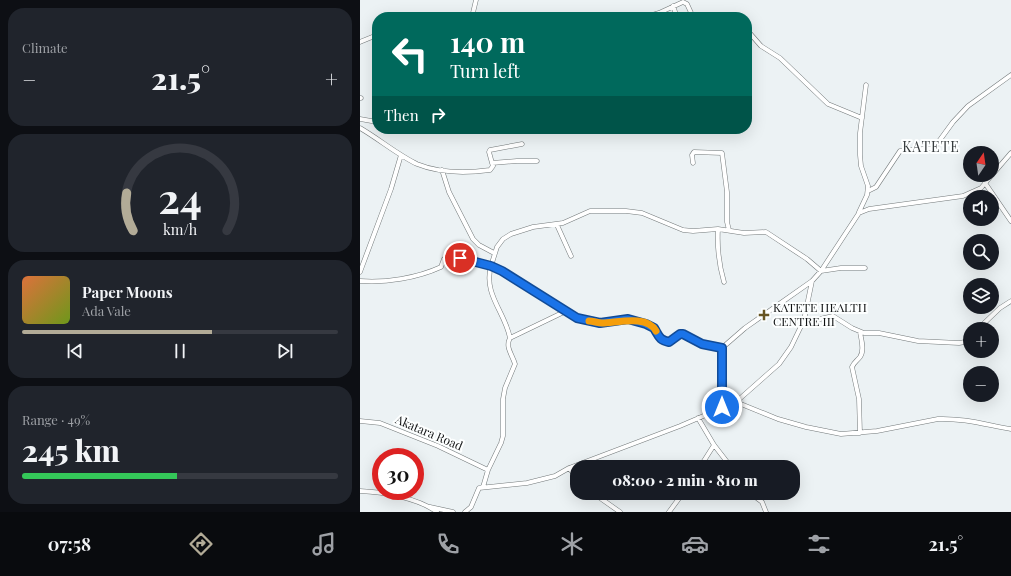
<!DOCTYPE html>
<html lang="en">
<head>
<meta charset="utf-8">
<style>
  body { margin:0; font-family:"Playfair Display",serif; background:#20242c; color:#f1f3f6; height:100vh; display:flex; flex-direction:column; font-size:15px; white-space:nowrap }
  * { box-sizing:border-box; margin:0 }
  p { font-size:13px; color:#9ea1a6 }
  .icon { flex:none; width:22px; height:22px; fill:none; stroke:currentColor; stroke-width:2; stroke-linecap:round; stroke-linejoin:round }
  .map { position:relative; flex:1; overflow:hidden }
  .sheet { display:flex; flex-direction:column; gap:8px; padding:8px; background:#0d0f14; width:360px }
  .sheet>* { flex:none }
  .hud { position:absolute; left:12px; top:12px; width:380px; height:122px; border-radius:16px; box-shadow:0 4px 16px #0002; background:#00695c; color:#fff; overflow:hidden }
  .needle { width:26px; rotate:13deg }
  .fabs { position:absolute; left:603px; top:146px; display:grid; gap:8px }
  .fabs a { display:grid; place-items:center; width:36px; height:36px; border-radius:50%; background:#171b24; box-shadow:0 4px 16px #0002; font-size:20px }
  .speed { position:absolute; left:12px; top:448px; display:flex; gap:8px; font-size:20px; font-weight:700; text-align:center }
  .speed>* { display:grid; place-content:center; width:52px; height:52px; border-radius:50%; background:#171b24; box-shadow:0 4px 16px #0002; line-height:1 }
  .speed .limit { border:6px solid #d22; background:#fff; color:#111 }
  .pin { position:absolute; display:grid; place-items:center; width:34px; height:34px; color:#fff; margin:-17px; border:2px solid #fff; border-radius:50%; box-shadow:0 1px 4px #0007 }
  .me { position:absolute; width:44px; margin:-22px; rotate:0deg; stroke-linejoin:round; filter:drop-shadow(0 0 3px #0008) }
  .turn { display:flex; align-items:center; gap:14px; height:84px; padding:0 12px; font-size:18px }
  .turn .icon { width:52px; height:52px; stroke-width:2.5 }
  .turn b { display:block; font-size:28px; line-height:34px }
  .then { display:flex; align-items:center; height:38px; padding:0 12px; background:#0003; gap:8px; font-size:15px }
  .big { font-size:30px; font-weight:800; line-height:1.1 }
  .sheet .widget { flex:1; display:flex; flex-direction:column; justify-content:center; gap:6px; min-width:0; padding:0 14px; border-radius:16px; background:#20242c }
  .sheet .dial { align-items:center; gap:0 }
  .dial svg { height:104px; overflow:visible; fill:none; stroke:#363941; stroke-width:7; stroke-linecap:round; text-anchor:middle }
  .dial text { fill:#f1f3f6; stroke:none }
  .song { display:flex; align-items:center; gap:12px }
  .cover { width:48px; height:48px; border-radius:6px; background:linear-gradient(135deg,hsl(20 70% 55%),hsl(80 70% 35%)) }
  .played { height:4px; border-radius:2px; background:linear-gradient(90deg,#b2ab97 60%,#363941 60%) }
  .keys { display:flex; justify-content:space-around; direction:ltr }
  .heat { display:flex; justify-content:space-between; align-items:center; font-size:22px; direction:ltr }
  .charge { height:6px; border-radius:3px; background:linear-gradient(90deg,#34c759 49%,#363941 0) }
  .trip { position:absolute; left:210px; top:460px; width:230px; height:40px; border-radius:16px; background:#171b24; box-shadow:0 4px 16px #0002; font-weight:800; line-height:40px; text-align:center }
  .tabs { display:flex; height:64px; justify-content:space-around; align-items:center; background:#090b0e; color:#9ea1a6 }
  .tabs .icon { width:28px; height:28px }
  .tabs .on { color:#b2ab97 }
  .tabs b { font-size:18px; color:#f1f3f6 }
  main { display:flex; flex:1; min-height:0 }
  .map>svg:first-child { display:block }
  .lines { fill:none; stroke-linecap:round; stroke-linejoin:round }
  .minor-casing { stroke:#73797a; stroke-width:5 }
  .minor { stroke:#fff; stroke-width:4 }
  .route-casing { stroke:#114b97; stroke-width:10 }
  .route { stroke:#1a73e8; stroke-width:7 }
  .slow { stroke:#f59e0b; stroke-width:7 }
  .poi-dot { fill:#665422; stroke:#fdffff; stroke-width:1.5 }
  .labels { text-anchor:middle; stroke-width:4; stroke-linejoin:round; paint-order:stroke }
  .poi-label { font-size:12px; fill:#0e1011; stroke:#fdffff; text-anchor:start }
  .street-label { font-size:12px; fill:#0e1011; stroke:#fdffff }
  .quarter-label { font-size:14px; letter-spacing:1px; fill:#363b3d; stroke:#fdffff }
</style>
</head>
<body>
<main>
<section class="sheet">
<div class="widget"><p>Climate</p>
<div class="heat"><a>−</a><b class="big">21.5°</b><a>+</a></div>
</div>
<div class="widget dial"><svg viewBox="0 0 100 80">
<path d="M14 69A42 42 0 1 1 86 69"/>
<path d="M14 69A42 42 0 0 1 9 40" stroke="#b2ab97"/>
<text x="50" y="56" font-size="32" font-weight="700">24</text>
<text x="50" y="72" font-size="11">km/h</text>
</svg></div>
<div class="widget">
<div class="song"><i class="cover"></i><div><b>Paper Moons</b><p>Ada Vale</p></div></div>
<div class="played"></div>
<div class="keys"><svg class="icon" aria-label="previous" viewBox="0 0 24 24"><path d="M18 5L8 12l10 7zM5 5v14"/></svg><svg class="icon" aria-label="pause" viewBox="0 0 24 24"><path d="M8 5v14M16 5v14"/></svg><svg class="icon" aria-label="next" viewBox="0 0 24 24"><path d="M6 5l10 7-10 7zM19 5v14"/></svg></div>
</div>
<div class="widget"><p>Range · 49%</p><b class="big">245 km</b><div class="charge"></div></div>
</section>
<div class="map">
<svg width="651" height="512" viewBox="0 0 651 512">
  <rect width="100%" height="100%" fill="#ecf2f4"/>
  <g class="lines">
    <defs>
      <path id="minor" d="M 313,6 L 317,17
        M 112,17 L 116,0
        M 286,17 L 299,13 L 323,2 L 327,4 L 333,17
        M 387,30 L 401,46 L 420,58 L 468,104 L 502,118
        M 0,42 L 17,35
        M 0,98 L 1,98
        M 0,119 L 17,122
        M 0,128 C 19,139 38,155 57,164 C 79,173 107,173 130,170 L 133,166 L 132,163 L 157,161 L 177,161
        M 132,163 L 129,152 L 130,150 L 162,144
        M 333,163 L 332,155 L 334,152 L 362,153 L 367,192 L 367,222 L 369,230
        M 82,170 L 89,192 L 113,239 L 119,245 L 134,253
        M 632,175 L 651,153
        M 625,183 L 651,221
        M 508,191 L 516,187 L 540,151 L 574,148 L 593,122 L 608,106 L 651,75
        M 499,212 L 507,195 L 508,186 L 501,166 L 500,155 L 500,133 L 506,85
        M 197,225 L 211,256
        M 358,229 C 357,247 359,265 364,282
        M 0,272 L 31,189 L 41,155
        M 0,281 C 26,283 57,278 81,267 L 84,259 L 90,256 L 131,266 L 137,247 L 143,239 L 151,234 L 173,227 L 203,223 L 230,211 L 266,211 L 282,213 L 323,230 L 333,231 L 358,229 L 384,233 L 406,232 L 447,259 L 461,271 L 481,268 L 505,268
        M 443,323 L 473,316 L 492,328 L 504,333 L 519,333 L 558,341 L 599,343 L 605,342 L 610,338
        M 618,329 L 640,308 L 651,301
        M 500,332 C 501,339 505,350 500,357 C 497,361 494,362 492,367 L 499,399 L 500,433
        M 150,338 L 206,311
        M 376,402 L 418,419 L 446,427 L 481,434 L 517,431 L 578,419 C 603,418 627,425 651,429
        M 362,407 L 362,348 L 385,328 L 452,281
        M 338,418 L 354,445 L 371,467
        M 0,421 L 20,423 L 78,446 L 128,470
        M 340,467 L 354,445
        M 209,468 L 217,478
        M 123,487 L 128,470 L 141,443 L 143,436 L 143,399 L 145,388 L 155,364 C 152,354 145,347 150,338 C 145,312 123,294 131,266 L 156,278 L 217,318 L 240,323 L 268,319 L 286,324 L 294,328 C 299,337 299,340 309,342 L 320,334 L 323,334 L 342,344 L 362,348
        M 0,491 C 23,492 58,498 77,512
        M 233,493 L 260,512
        M 390,493 L 402,502 L 406,512
        M 70,507 L 93,512
        M 105,512 L 111,507 L 119,488 L 167,483 L 195,476 L 209,468 L 320,426 L 376,402 L 419,364 L 431,347 L 444,320 L 452,281 L 461,271 L 499,213 L 509,209 L 603,196 L 621,188 L 632,175
        M 309,512 L 323,493"/>
    </defs>
    <use href="#minor" class="minor-casing"/>
    <use href="#minor" class="minor"/>
  </g>
  <g class="lines">
    <defs>
      <path id="route" d="M 100,258 L 131,266 L 142,271 L 217,318 L 240,323 L 268,319 L 286,324 L 294,328 C 299,336 299,340 309,342 L 320,334 L 323,334 L 342,344 L 362,348 L 362,407"/>
    </defs>
    <use href="#route" class="route-casing"/>
    <use href="#route" class="route"/>
    <path class="slow" d="M 229,321 C 233,321 238,323 242,323 C 256,323 287,314 296,331"/>
  </g>
  <path class="poi-dot" d="M402 309h4v4h4v4h-4v4h-4v-4h-4v-4h4z"/>
  <g class="labels">
    <g class="poi-label">
      <text x="413" y="312">KATETE HEALTH<tspan x="413" dy="14">CENTRE III</tspan></text>
    </g>
    <g class="street-label">
      <text transform="translate(69 433) rotate(23)" y="4">Akatara Road</text>
    </g>
    <g class="quarter-label">
      <text x="571" y="152">KATETE</text>
    </g>
  </g>
</svg>
<div class="fabs">
<a><svg class="needle" viewBox="-14 -14 28 28"><path d="M0-13l5 13h-10z" fill="#e53935"/><path d="M0 13l5-13h-10z" fill="#9ea1a6"/></svg></a>
<a><svg class="icon" aria-label="sound" viewBox="0 0 24 24"><path d="M4 9h4l5-4v14l-5-4H4zM17 9q2 3 0 6"/></svg></a>
<a><svg class="icon" aria-label="search" viewBox="0 0 24 24"><circle cx="10" cy="10" r="6"/><path d="M15 15l6 6"/></svg></a>
<a><svg class="icon" aria-label="layers" viewBox="0 0 24 24"><path d="M12 4l9 5-9 5-9-5zM3 14l9 5 9-5"/></svg></a>
<a>+</a>
<a>−</a>
</div>
<div class="speed"><div class="limit">30</div></div>
<div class="pin" style="left:100px;top:258px;background:#d93025"><svg class="icon" aria-label="arrive" viewBox="0 0 24 24"><path d="M6 21V4h12l-3 4 3 4H6"/></svg></div>
<svg class="me" style="left:362px;top:407px" viewBox="-20 -20 40 40"><circle r="17" fill="#1a73e8" stroke="#fff" stroke-width="3"/><path d="M0-11L8 9 0 5-8 9z" fill="#fff"/></svg>
<div class="trip">08:00 · 2 min · 810 m</div>
<div class="hud">
<div class="turn"><svg class="icon" aria-label="left" viewBox="0 0 24 24"><path d="M17 20v-9H6M10 6l-5 5 5 5"/></svg><div><b>140 m</b>Turn left</div></div>
<div class="then">Then<svg class="icon" aria-label="right" viewBox="0 0 24 24"><path d="M7 20v-9h11M14 6l5 5-5 5"/></svg></div>
</div>
</div>
</main>
<nav class="tabs">
<b>07:58</b>
<svg class="icon on" aria-label="directions" viewBox="0 0 24 24"><path d="M12 3l9 9-9 9-9-9zM9 14v-3h6M13 9l2 2-2 2"/></svg>
<svg class="icon" aria-label="music" viewBox="0 0 24 24"><path d="M9 18V5l10-2v13"/><circle cx="6" cy="18" r="3"/><circle cx="16" cy="16" r="3"/></svg>
<svg class="icon" aria-label="phone" viewBox="0 0 24 24"><path d="M5 4h4l2 5-3 2q2 4 5 5l2-3 5 2v4C11 20 4 13 5 4z"/></svg>
<svg class="icon" aria-label="climate" viewBox="0 0 24 24"><path d="M12 3v18M4 7l16 10M4 17L20 7"/></svg>
<svg class="icon" aria-label="car" viewBox="0 0 24 24"><path d="M5 17H2v-5l4-1 3-4h7l3 4 3 1v5h-3M9 17h6M6 11h13"/><circle cx="7" cy="17" r="2"/><circle cx="17" cy="17" r="2"/></svg>
<svg class="icon" aria-label="filters" viewBox="0 0 24 24"><path d="M4 7h16M4 17h16"/><circle cx="9" cy="7" r="2"/><circle cx="15" cy="17" r="2"/></svg>
<b>21.5°</b>
</nav>
</body>
</html>
